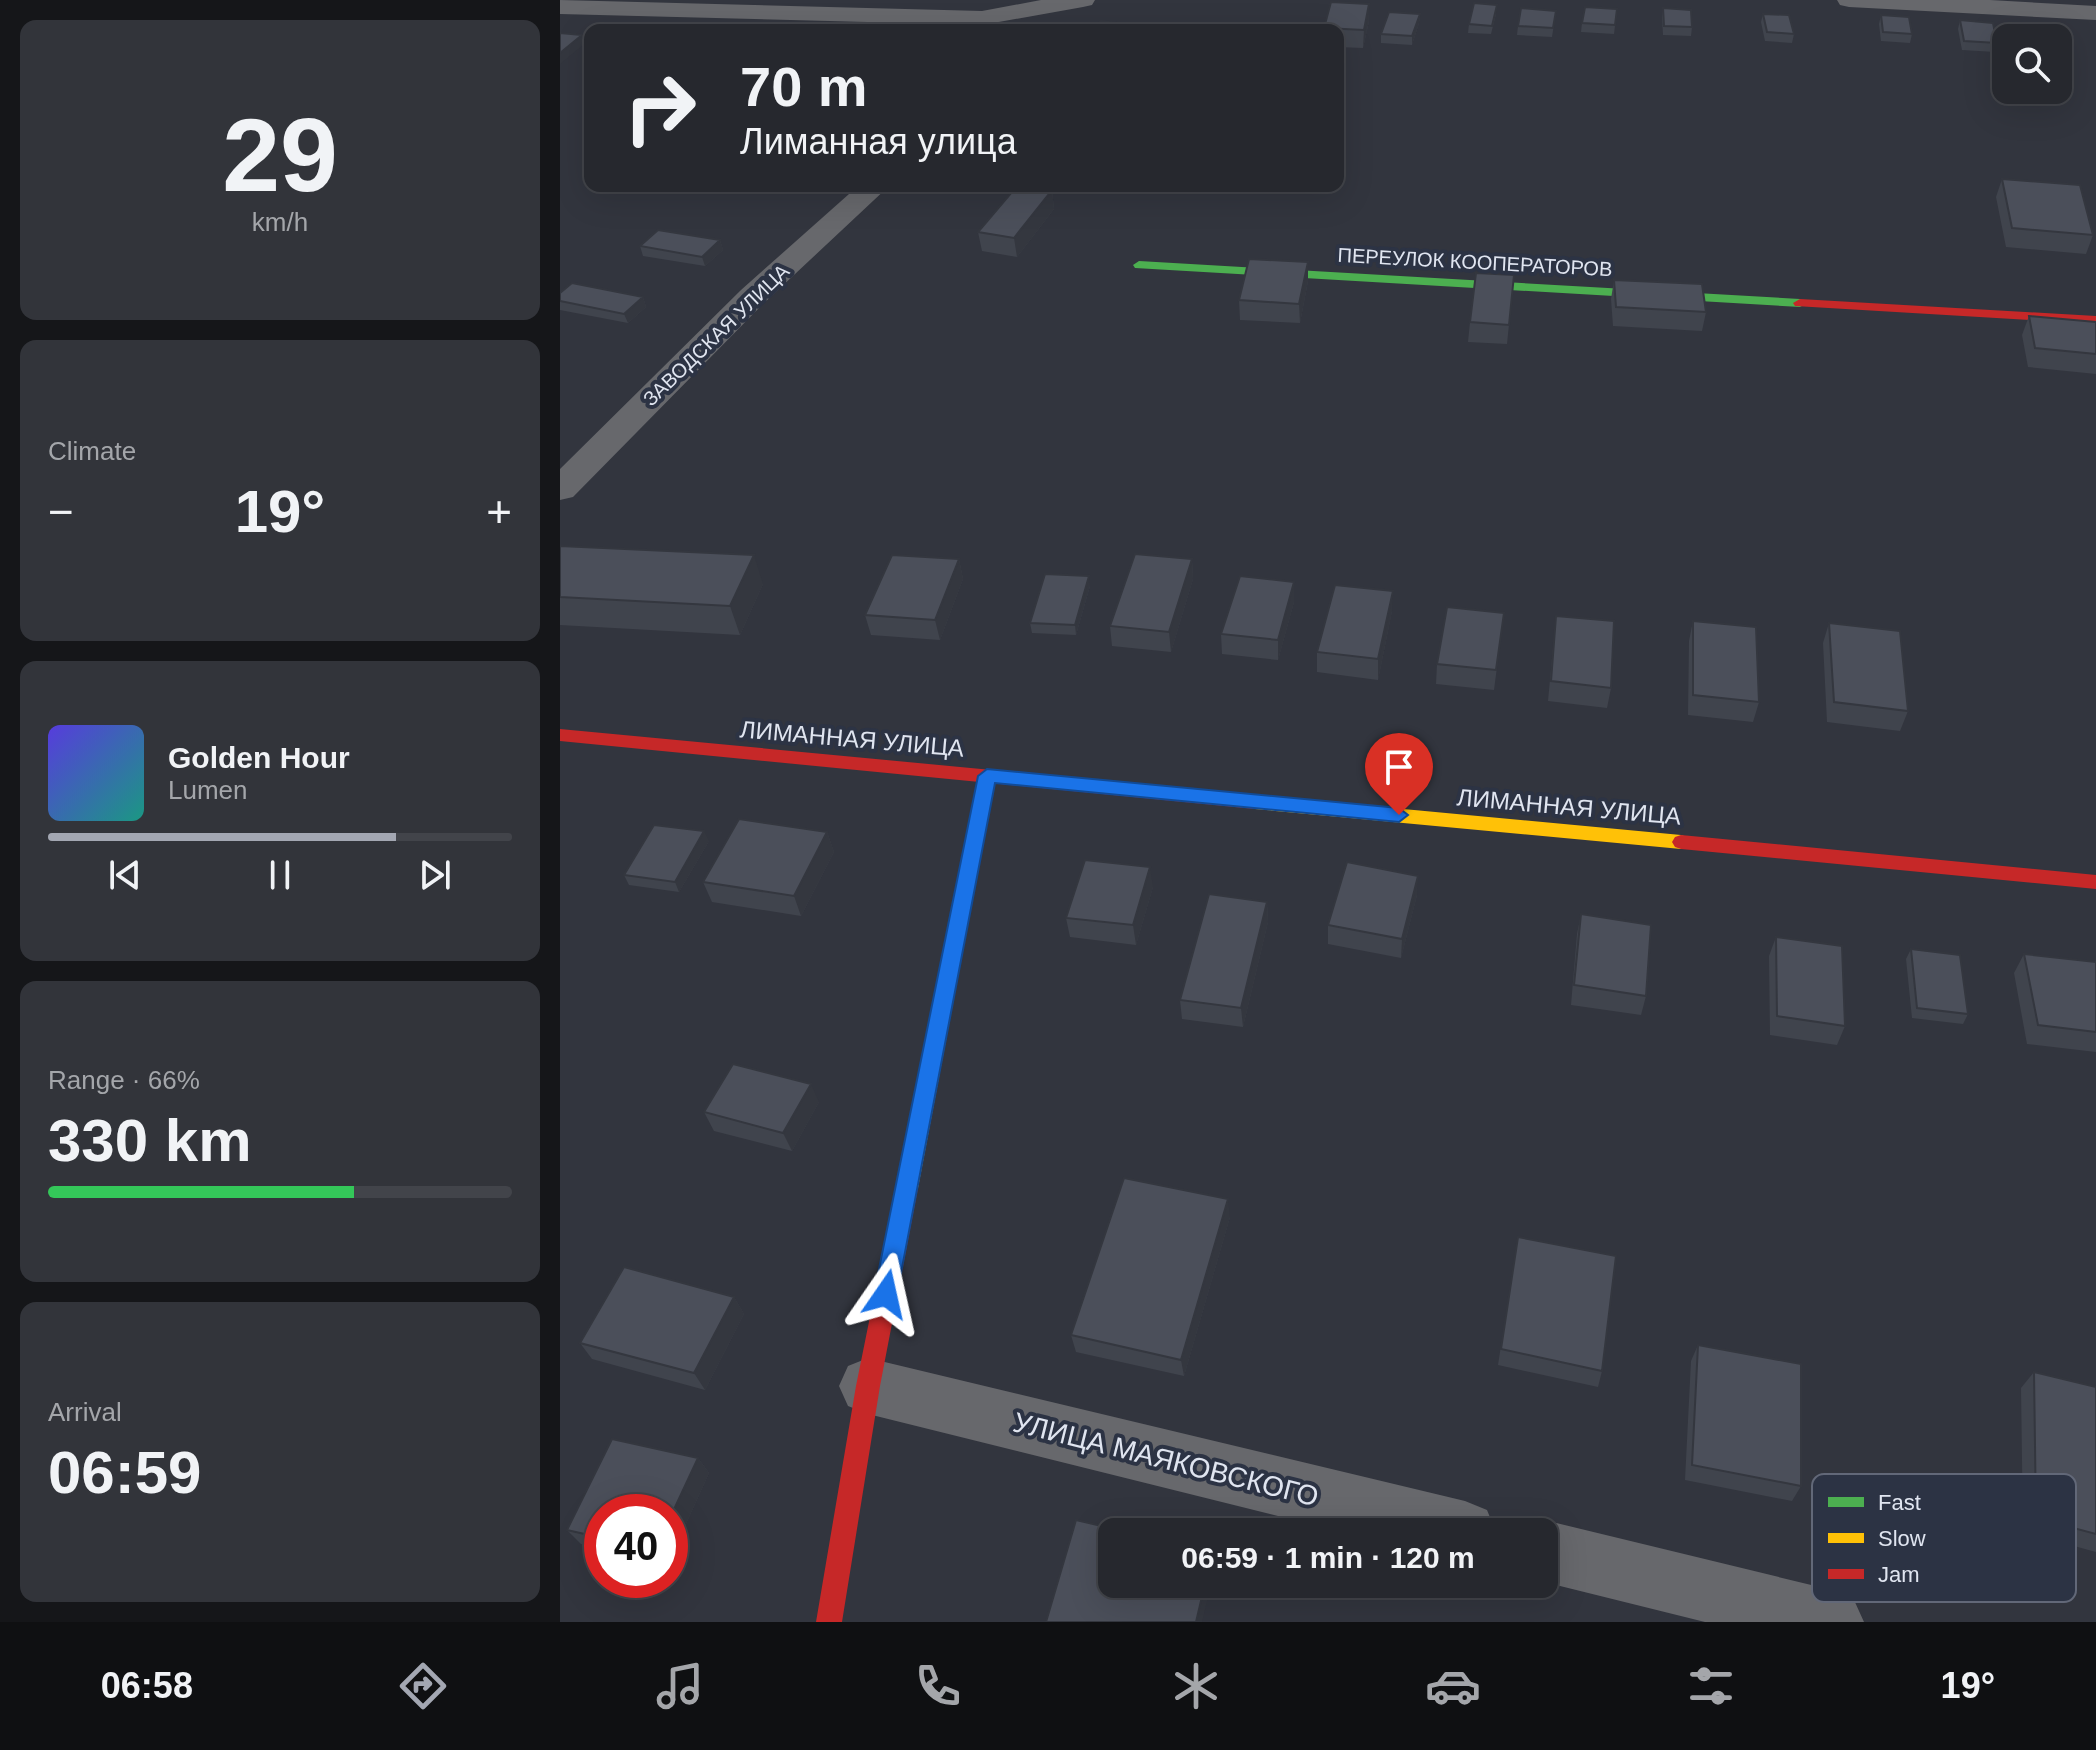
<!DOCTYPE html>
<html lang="en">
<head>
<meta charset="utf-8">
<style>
  body { margin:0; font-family:Arial,sans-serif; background:#32343a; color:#f1f3f6; height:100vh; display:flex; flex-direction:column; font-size:30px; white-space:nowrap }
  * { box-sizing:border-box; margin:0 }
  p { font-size:26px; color:#a4a6aa }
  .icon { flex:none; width:44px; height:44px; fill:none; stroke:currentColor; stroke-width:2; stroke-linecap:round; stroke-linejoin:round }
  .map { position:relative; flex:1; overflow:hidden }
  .side { display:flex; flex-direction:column; gap:20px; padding:20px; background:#151619; width:560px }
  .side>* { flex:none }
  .hud { position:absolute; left:24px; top:24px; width:760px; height:168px; border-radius:16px; box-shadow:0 8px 32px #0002,0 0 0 2px #42444a; background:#26282e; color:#f1f3f6; overflow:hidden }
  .fabs { position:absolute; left:1432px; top:24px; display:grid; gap:16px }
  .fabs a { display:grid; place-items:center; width:80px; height:80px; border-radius:16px; background:#26282e; box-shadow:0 8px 32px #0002,0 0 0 2px #42444a; font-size:40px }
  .speed { position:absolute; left:24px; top:1494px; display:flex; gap:16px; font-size:40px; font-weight:700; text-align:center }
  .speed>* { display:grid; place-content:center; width:104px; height:104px; border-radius:50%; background:#26282e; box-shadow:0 8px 32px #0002,0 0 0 2px #42444a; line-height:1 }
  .speed .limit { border:12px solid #d22; background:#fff; color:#111 }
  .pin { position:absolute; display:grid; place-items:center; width:68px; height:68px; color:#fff; margin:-82px -34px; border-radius:50% 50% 50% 0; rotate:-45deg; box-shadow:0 0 8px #0007 }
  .pin .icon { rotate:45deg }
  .me { position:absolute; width:88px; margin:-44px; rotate:11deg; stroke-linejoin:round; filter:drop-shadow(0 0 6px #0008) }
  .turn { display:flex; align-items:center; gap:28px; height:168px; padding:0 24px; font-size:36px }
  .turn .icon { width:104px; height:104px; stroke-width:2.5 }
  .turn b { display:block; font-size:56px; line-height:68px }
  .big { font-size:60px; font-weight:700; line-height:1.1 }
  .side .widget { flex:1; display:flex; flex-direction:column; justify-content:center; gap:12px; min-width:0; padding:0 28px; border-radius:16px; background:#32343a }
  .side .dial { align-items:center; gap:0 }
  .dial b { font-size:104px; line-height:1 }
  .song { display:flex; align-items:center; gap:24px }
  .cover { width:96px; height:96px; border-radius:12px; background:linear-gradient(135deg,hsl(250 70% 55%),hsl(170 70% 35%)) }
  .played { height:8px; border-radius:4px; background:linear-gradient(90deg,#a3a7b2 75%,#42444a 75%) }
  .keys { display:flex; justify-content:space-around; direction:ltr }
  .heat { display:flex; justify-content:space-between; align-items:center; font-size:44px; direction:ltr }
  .charge { height:12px; border-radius:6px; background:linear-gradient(90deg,#34c759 66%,#42444a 0) }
  .trip { position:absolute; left:538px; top:1518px; width:460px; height:80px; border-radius:16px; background:#26282e; box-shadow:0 8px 32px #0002,0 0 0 2px #42444a; font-weight:700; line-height:80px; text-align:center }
  .menu { display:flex; height:128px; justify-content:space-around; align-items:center; background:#0f1012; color:#a4a6aa }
  .menu .icon { width:56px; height:56px }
  .menu .active { color:#a3a7b2 }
  .menu b { font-size:36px; color:#f1f3f6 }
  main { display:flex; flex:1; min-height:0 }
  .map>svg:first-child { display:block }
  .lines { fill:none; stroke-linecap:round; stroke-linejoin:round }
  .street { fill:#67686c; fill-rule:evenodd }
  .fast { fill:#4caf50; fill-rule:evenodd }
  .slow { fill:#ffc107; fill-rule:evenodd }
  .jam { fill:#c62828; fill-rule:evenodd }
  .wall { fill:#40444d }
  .shaded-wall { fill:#34373f }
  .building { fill:#4b4f5a; stroke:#34373f; stroke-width:2 }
  .route { fill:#1a73e8; stroke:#114b97; stroke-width:2 }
  .labels { text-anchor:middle; stroke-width:8; stroke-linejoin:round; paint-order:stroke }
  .far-street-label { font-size:20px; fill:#e0e5f0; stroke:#2c3344 }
  .street-label { font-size:24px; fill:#e0e5f0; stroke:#2c3344 }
  .near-street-label { font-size:28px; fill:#e0e5f0; stroke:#2c3344 }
  .key { fill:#2c3344; stroke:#626878; stroke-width:2 }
  .key-label { font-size:22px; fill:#e0e5f0 }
</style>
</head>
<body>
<main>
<section class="side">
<div class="widget dial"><b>29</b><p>km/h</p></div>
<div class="widget"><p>Climate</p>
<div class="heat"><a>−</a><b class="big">19°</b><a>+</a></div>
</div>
<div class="widget">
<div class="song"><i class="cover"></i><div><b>Golden Hour</b><p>Lumen</p></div></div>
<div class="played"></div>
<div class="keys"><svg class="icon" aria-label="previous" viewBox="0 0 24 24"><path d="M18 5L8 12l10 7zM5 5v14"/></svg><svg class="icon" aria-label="pause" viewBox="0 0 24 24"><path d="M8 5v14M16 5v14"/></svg><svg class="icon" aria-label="next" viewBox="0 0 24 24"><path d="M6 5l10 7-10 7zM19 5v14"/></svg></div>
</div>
<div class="widget"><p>Range · 66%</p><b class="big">330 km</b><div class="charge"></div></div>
<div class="widget"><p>Arrival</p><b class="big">06:59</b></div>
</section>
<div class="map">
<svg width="1536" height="1622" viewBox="0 0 1536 1622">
  <rect width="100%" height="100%" fill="#32353e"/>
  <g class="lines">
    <path class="street" d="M 0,0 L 422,11 L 481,0 L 535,0 L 532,5 L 523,7 L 422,25 L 0,14 Z
      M 1277,0 L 1430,0 L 1536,6 L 1536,20 L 1289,7 L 1280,5 Z
      M 298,186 L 329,186 L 203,304 L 13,497 L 0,500 L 0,469 L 181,290 Z
      M 308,1358 L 905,1501 L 927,1510 L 936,1532 L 782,1532 L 308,1414 L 288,1406 L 279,1386 L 288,1366 Z
      M 984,1520 L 1272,1590 L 1294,1600 L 1304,1622 L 1145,1622 L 984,1582 L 984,1532 L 961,1532 Z"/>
    <path class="fast" d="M 579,261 L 1240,299 L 1247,303 L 1240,307 L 575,268 L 573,265 Z"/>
    <path class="slow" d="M 427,770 L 436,776 L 358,1188 L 355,1195 L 347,1198 L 339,1195 L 336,1188 L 418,776 Z
      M 695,795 L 1121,835 L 1127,837 L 1130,842 L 1127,847 L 1121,849 L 695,809 L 686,802 Z"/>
    <path class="jam" d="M 1240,299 L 1536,316 L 1536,324 L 1235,306 L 1233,303 Z
      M 0,729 L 695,795 L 704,802 L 695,809 L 0,741 Z
      M 1121,835 L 1536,875 L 1536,889 L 1121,849 L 1115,847 L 1112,842 L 1115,837 Z
      M 347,1178 L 355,1181 L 358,1188 L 320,1386 L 282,1622 L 256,1622 L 296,1386 L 336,1188 L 339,1181 Z"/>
  </g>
  <path class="wall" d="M 771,2 L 809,4 L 809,21 L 803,48 L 778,47 L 778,30 L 764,30 Z
    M 1103,8 L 1132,27 L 1131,36 L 1103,35 L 1102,17 Z
    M 1057,9 L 1054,34 L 1021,32 L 1022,23 Z
    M 996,11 L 992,37 L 957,35 L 958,26 Z
    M 860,14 L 859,23 L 852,45 L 821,43 L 821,34 Z
    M 936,14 L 931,34 L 908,33 L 909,24 Z
    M 1203,14 L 1234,34 L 1232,43 L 1205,41 L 1201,22 Z
    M 1321,15 L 1352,34 L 1350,43 L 1321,41 L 1319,24 Z
    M 1400,20 L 1437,43 L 1435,52 L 1402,50 L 1398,29 Z
    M 1470,28 L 1494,38 L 1467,38 Z
    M 1442,179 L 1533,235 L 1526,254 L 1446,247 L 1436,197 Z
    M 492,190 L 494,209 L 457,257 L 422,251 L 418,232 Z
    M 160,240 L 163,250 L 145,266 L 83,256 L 80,246 Z
    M 748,262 L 748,281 L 740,323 L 680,320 L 679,300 Z
    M 954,275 L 947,344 L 908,342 L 910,322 Z
    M 1054,280 L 1146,312 L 1142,331 L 1053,326 L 1051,299 Z
    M 0,293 L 83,297 L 86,307 L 68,323 L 0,310 Z
    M 1469,316 L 1536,322 L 1536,374 L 1468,367 L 1462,335 Z
    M 0,546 L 203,584 L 180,635 L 0,625 Z
    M 399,559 L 403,579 L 380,640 L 311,635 L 305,615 Z
    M 632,559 L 633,579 L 611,652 L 552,646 L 550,626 Z
    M 734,582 L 734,602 L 718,660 L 662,654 L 661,634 Z
    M 530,586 L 516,635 L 472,633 L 470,623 Z
    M 832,611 L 818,680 L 757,672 L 757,652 Z
    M 944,613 L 934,690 L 876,684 L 877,664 Z
    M 996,616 L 1051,688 L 1047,708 L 988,701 Z
    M 1133,621 L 1199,702 L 1193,722 L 1128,715 L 1129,641 Z
    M 1269,623 L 1348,711 L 1340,731 L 1267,722 L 1263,643 Z
    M 267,832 L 274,852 L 241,916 L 152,902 L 143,882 Z
    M 149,841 L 119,892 L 69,885 L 64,875 Z
    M 593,887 L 576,945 L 510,937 L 506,918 Z
    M 857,895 L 841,958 L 768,944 L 768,925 Z
    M 707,902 L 708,922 L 683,1027 L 622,1019 L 620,1000 Z
    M 1021,914 L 1086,996 L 1081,1015 L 1011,1005 L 1017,934 Z
    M 1216,937 L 1285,1026 L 1277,1045 L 1210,1035 L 1209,956 Z
    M 1351,949 L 1408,1014 L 1403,1024 L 1352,1018 L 1346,959 Z
    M 1464,954 L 1536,962 L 1536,1052 L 1467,1044 L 1454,973 Z
    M 259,1102 L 232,1151 L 154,1131 L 144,1112 Z
    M 670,1217 L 624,1376 L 516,1352 L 511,1335 Z
    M 958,1237 L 1042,1371 L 1038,1387 L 938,1365 Z
    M 174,1297 L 184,1314 L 145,1390 L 32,1359 L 20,1343 Z
    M 1138,1345 L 1241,1486 L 1232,1501 L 1125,1480 L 1131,1361 Z
    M 1474,1372 L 1536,1387 L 1536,1552 L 1463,1532 L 1461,1388 Z
    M 52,1439 L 138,1458 L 149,1473 L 110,1559 L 110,1512 L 42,1512 L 42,1549 L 21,1544 L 7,1530 Z"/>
  <path class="shaded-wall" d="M 809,4 L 809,21 L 803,48 L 804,30 Z
    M 860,14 L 859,23 L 852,45 L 852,36 Z
    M 22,35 L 24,44 L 0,64 L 0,53 Z
    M 492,190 L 494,209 L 457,257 L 454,238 Z
    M 160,240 L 163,250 L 145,266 L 142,257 Z
    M 748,262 L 748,281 L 740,323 L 739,304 Z
    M 83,297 L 86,307 L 68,323 L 64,314 Z
    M 194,555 L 203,584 L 180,635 L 170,606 Z
    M 399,559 L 403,579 L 380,640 L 375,620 Z
    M 632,559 L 633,579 L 611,652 L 609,632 Z
    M 529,576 L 530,586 L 516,635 L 515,625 Z
    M 734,582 L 734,602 L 718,660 L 718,640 Z
    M 833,591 L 832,611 L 818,680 L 818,659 Z
    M 144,831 L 149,841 L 119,892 L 115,882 Z
    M 267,832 L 274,852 L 241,916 L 234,896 Z
    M 590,867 L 593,887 L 576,945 L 573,925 Z
    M 858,876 L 857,895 L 841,958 L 842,939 Z
    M 707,902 L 708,922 L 683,1027 L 681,1008 Z
    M 251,1084 L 259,1102 L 232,1151 L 223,1133 Z
    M 668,1199 L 670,1217 L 624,1376 L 621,1360 Z
    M 174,1297 L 184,1314 L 145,1390 L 134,1373 Z
    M 138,1458 L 149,1473 L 110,1559 L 110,1518 Z
    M 645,1584 L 651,1584 L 642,1622 L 636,1622 Z"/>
  <path class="building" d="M 771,2 L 809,4 L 804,30 L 764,28 Z
    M 914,3 L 937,5 L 932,26 L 909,24 Z
    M 1025,7 L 1057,9 L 1055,25 L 1022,23 Z
    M 961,8 L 996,11 L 993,28 L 958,26 Z
    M 1103,8 L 1131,10 L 1132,27 L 1104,26 Z
    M 829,12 L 860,14 L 852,36 L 821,34 Z
    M 1203,14 L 1229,15 L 1234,34 L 1207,32 Z
    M 1321,15 L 1349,17 L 1352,34 L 1323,32 Z
    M 1400,20 L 1433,23 L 1437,43 L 1404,41 Z
    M 541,21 L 565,24 L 560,30 L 532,30 Z
    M 134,26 L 169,29 L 168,30 L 130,30 Z
    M 1470,28 L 1491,29 L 1494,38 L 1473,38 Z
    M 0,33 L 22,35 L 0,53 Z
    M 1442,179 L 1520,185 L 1533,235 L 1452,228 Z
    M 457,186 L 492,190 L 454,238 L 418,232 Z
    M 98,230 L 160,240 L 142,257 L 80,246 Z
    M 689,259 L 748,262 L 739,304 L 679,300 Z
    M 916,273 L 954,275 L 949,325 L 910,322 Z
    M 1054,280 L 1142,284 L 1146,312 L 1056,307 Z
    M 12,283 L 83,297 L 64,314 L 0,301 L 0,293 Z
    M 1469,316 L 1536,322 L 1536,354 L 1475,348 Z
    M 0,546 L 194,555 L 170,606 L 0,597 Z
    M 575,554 L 632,559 L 609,632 L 550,626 Z
    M 332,555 L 399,559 L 375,620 L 305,615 Z
    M 485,574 L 529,576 L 515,625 L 470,623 Z
    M 680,576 L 734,582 L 718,640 L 661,634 Z
    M 775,585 L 833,591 L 818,659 L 757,652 Z
    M 887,607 L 944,613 L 936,670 L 877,664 Z
    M 996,616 L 1054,621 L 1051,688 L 991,681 Z
    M 1133,621 L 1196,627 L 1199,702 L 1133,695 Z
    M 1269,623 L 1340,631 L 1348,711 L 1274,702 Z
    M 179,819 L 267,832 L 234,896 L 143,882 Z
    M 94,825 L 144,831 L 115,882 L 64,875 Z
    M 525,860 L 590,867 L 573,925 L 506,918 Z
    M 787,862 L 858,876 L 842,939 L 768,925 Z
    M 649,894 L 707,902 L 681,1008 L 620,1000 Z
    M 1021,914 L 1091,925 L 1086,996 L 1014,985 Z
    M 1216,937 L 1282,946 L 1285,1026 L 1217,1016 Z
    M 1351,949 L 1400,955 L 1408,1014 L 1357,1008 Z
    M 1464,954 L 1536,962 L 1536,1032 L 1478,1025 Z
    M 173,1064 L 251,1084 L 223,1133 L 144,1112 Z
    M 564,1178 L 668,1199 L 621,1360 L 511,1335 Z
    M 958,1237 L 1056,1256 L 1042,1371 L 941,1349 Z
    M 64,1267 L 174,1297 L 134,1373 L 20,1343 Z
    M 1138,1345 L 1241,1364 L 1241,1486 L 1132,1465 Z
    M 1474,1372 L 1536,1387 L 1536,1534 L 1476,1518 Z
    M 52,1439 L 138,1458 L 110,1518 L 110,1512 L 42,1512 L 42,1538 L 7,1530 Z
    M 516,1520 L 567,1532 L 552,1532 L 552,1584 L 645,1584 L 636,1622 L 486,1622 Z"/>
  <path class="route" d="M 427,769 L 839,808 L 848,815 L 839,822 L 435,783 L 337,1294 L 334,1302 L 326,1305 L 317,1302 L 314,1294 L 418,776 Z"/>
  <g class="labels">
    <g class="far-street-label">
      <text transform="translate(915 262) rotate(3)" y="7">ПЕРЕУЛОК КООПЕРАТОРОВ</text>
      <text transform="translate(156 335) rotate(-44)" y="7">ЗАВОДСКАЯ УЛИЦА</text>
    </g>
    <g class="street-label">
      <text transform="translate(292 739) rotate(5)" y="8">ЛИМАННАЯ УЛИЦА</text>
      <text transform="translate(1009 807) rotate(5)" y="8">ЛИМАННАЯ УЛИЦА</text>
    </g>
    <g class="near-street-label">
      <text transform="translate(606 1459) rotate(14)" y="10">УЛИЦА МАЯКОВСКОГО</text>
    </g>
  </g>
  <rect x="1252" y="1474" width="264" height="128" rx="12" class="key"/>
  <rect x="1268" y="1497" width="36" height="10" fill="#4caf50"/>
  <rect x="1268" y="1533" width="36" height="10" fill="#ffc107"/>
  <rect x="1268" y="1569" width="36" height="10" fill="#c62828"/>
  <g class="key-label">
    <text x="1318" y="1510">Fast</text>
    <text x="1318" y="1546">Slow</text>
    <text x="1318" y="1582">Jam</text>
  </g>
</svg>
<div class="fabs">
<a><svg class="icon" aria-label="search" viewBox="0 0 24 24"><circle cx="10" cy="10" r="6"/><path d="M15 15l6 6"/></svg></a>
</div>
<div class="speed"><div class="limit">40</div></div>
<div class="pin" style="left:839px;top:815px;background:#d93025"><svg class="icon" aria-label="arrive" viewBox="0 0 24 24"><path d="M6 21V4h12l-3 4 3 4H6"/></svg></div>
<svg class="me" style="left:326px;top:1294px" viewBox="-20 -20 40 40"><path d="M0-17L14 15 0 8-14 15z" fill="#1a73e8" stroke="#fff" stroke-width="4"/></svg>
<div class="trip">06:59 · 1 min · 120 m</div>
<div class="hud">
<div class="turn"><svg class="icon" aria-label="right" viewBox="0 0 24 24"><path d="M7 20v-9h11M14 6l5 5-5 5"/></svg><div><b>70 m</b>Лиманная улица</div></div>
</div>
</div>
</main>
<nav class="menu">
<b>06:58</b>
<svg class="icon active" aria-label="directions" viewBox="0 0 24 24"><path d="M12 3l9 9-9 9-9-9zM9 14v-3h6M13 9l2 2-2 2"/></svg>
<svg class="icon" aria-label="music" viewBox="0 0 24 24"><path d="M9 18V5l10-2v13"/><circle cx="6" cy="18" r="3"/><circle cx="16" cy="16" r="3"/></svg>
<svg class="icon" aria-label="phone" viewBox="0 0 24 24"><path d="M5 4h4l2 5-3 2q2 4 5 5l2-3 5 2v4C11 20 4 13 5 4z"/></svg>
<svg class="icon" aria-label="climate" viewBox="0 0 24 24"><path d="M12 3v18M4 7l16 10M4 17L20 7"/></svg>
<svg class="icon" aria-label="car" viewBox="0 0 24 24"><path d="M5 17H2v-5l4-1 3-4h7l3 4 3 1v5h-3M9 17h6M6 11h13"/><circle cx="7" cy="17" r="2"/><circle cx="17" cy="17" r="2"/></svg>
<svg class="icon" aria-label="filters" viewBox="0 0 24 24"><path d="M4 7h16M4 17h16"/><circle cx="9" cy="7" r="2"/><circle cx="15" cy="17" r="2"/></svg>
<b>19°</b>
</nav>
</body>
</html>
